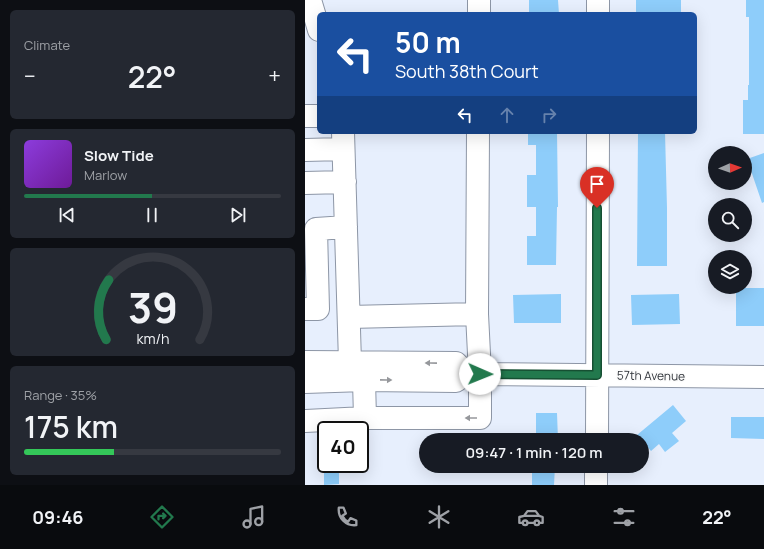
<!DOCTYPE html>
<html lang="en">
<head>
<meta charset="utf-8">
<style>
  body { margin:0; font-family:Manrope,sans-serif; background:#242831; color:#f1f3f6; height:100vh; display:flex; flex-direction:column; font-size:15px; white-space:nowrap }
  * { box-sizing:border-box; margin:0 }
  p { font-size:13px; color:#9ea1a6 }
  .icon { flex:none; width:22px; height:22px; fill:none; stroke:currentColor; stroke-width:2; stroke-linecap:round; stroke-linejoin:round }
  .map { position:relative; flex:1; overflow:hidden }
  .sheet { display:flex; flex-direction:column; gap:10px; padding:10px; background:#0d0f14; width:305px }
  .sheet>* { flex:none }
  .banner { position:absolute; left:12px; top:12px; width:380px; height:122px; border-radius:6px; box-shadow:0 4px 16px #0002; background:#1a4fa0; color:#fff; overflow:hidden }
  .needle { width:26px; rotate:88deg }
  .buttons { position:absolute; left:403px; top:146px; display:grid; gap:8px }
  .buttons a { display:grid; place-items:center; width:44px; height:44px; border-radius:50%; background:#171b24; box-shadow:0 4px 16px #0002; font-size:20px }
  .speed { position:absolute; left:12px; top:421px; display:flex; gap:8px; font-size:20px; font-weight:700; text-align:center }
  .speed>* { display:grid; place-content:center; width:52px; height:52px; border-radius:50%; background:#171b24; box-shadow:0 4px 16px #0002; line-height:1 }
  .speed .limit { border:2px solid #111; border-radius:6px; background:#fff; color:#111 }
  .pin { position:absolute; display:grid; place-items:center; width:34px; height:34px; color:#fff; margin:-41px -17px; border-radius:50% 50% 50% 0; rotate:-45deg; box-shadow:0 0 4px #0007 }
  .pin .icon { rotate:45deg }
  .me { position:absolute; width:44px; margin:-22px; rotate:91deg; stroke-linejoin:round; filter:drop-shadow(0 0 3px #0008) }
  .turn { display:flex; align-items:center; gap:14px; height:84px; padding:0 12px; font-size:18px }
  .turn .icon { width:52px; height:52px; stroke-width:2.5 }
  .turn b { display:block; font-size:28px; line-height:34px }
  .lanes { display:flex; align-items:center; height:38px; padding:0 12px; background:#0003; justify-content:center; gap:20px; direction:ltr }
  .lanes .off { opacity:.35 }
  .big { font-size:30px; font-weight:600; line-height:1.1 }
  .sheet .card { flex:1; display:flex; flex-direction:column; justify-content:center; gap:6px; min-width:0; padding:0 14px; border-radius:6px; background:#242831 }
  .sheet .dial { align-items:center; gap:0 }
  .dial svg { height:104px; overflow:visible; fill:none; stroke:#363941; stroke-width:7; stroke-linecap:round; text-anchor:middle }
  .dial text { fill:#f1f3f6; stroke:none }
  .song { display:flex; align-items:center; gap:12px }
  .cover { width:48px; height:48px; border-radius:6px; background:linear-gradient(135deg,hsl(270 70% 55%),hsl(280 70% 35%)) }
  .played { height:4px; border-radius:2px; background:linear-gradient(90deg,#22794d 50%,#363941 50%) }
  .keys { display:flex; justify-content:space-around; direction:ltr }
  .heat { display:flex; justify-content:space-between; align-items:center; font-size:22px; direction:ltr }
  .charge { height:6px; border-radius:3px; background:linear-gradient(90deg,#34c759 35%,#363941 0) }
  .trip { position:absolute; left:114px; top:433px; width:230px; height:40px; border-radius:20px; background:#171b24; box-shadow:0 4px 16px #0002; font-weight:600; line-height:40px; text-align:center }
  .tab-bar { display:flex; height:64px; justify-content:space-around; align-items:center; background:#090b0e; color:#9ea1a6 }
  .tab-bar .icon { width:28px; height:28px }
  .tab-bar .active { color:#22794d }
  .tab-bar b { font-size:18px; color:#f1f3f6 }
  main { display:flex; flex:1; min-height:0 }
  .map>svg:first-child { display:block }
  .building { fill:#8ecdfa }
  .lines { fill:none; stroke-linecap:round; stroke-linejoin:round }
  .minor-casing { stroke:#8d96a6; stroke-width:24 }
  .minor { stroke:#fff; stroke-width:22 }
  .oneway { fill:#96989c }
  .route-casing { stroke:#164f32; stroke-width:10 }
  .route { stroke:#22794d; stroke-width:7 }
  .labels { text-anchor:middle; stroke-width:3; stroke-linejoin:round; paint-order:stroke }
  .street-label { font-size:12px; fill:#2e3238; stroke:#fcfcfc }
</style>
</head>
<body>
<main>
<section class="sheet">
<div class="card"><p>Climate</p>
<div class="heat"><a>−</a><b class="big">22°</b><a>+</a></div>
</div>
<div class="card">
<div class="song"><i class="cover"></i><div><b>Slow Tide</b><p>Marlow</p></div></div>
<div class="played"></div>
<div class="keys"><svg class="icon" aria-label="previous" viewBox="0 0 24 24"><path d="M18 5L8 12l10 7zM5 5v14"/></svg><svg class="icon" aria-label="pause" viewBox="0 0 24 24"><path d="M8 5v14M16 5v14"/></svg><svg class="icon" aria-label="next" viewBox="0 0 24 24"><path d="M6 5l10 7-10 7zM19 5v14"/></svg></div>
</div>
<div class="card dial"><svg viewBox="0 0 100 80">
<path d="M14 69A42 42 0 1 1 86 69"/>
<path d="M14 69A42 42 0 0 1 16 23" stroke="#22794d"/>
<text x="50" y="56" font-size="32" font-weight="700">39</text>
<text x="50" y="72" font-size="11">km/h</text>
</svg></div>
<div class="card"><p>Range · 35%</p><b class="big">175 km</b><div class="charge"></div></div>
</section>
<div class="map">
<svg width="459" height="485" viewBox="0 0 459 485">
  <rect width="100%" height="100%" fill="#e7effd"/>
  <path class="building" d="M 224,0 L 253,0 L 254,14 L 224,14 Z
    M 331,0 L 376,0 L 376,14 L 331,14 Z
    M 441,0 L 459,0 L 459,134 L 438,134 L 438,100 L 443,100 L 443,85 L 444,85 L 444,17 L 441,17 Z
    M 223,132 L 252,132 L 253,207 L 252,207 L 251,265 L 222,265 L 222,236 L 231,236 L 231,207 L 222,207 L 222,175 L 231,175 L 231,145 L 223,145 Z
    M 333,132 L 360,132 L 362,208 L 362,266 L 332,266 Z
    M 459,153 L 459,202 L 457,203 L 442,159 Z
    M 431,288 L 459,288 L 459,326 L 431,326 Z
    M 256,294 L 256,323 L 209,323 L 208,295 Z
    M 374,294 L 375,324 L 327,325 L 326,295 Z
    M 368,405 L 381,421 L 367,433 L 374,441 L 360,452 L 354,444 L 346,451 L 332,435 Z
    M 231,413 L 252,413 L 253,440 L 231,440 Z
    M 426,417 L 459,417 L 459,439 L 426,438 Z
    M 227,466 L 250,466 L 249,485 L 227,485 Z
    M 19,469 L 34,469 L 34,484 L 19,485 Z"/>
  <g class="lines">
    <defs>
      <path id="minor" d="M 5,0 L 14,30
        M 174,14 L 174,0
        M 293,14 L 293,0
        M 0,116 L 14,116
        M 38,132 L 45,362
        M 0,150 L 38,149
        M 0,183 L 40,182
        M 0,309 L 13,309 L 11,229 L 41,227
        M 44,317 L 172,314 L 173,132
        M 0,362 L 151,363 L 161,373 L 175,374 L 459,377
        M 59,380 L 60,418
        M 0,382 L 59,380 L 151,381 L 161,373
        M 0,421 L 60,418 L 175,418 L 175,374 L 172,314
        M 292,440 L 293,132
        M 291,485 L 291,466"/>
    </defs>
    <use href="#minor" class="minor-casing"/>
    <use href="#minor" class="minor"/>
  </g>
  <defs><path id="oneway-solid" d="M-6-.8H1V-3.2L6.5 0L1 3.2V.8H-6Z"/></defs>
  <g class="oneway">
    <use href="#oneway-solid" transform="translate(126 363) rotate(-179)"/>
    <use href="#oneway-solid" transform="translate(81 380) rotate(1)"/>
    <use href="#oneway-solid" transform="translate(166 418) rotate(-180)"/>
  </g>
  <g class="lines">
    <defs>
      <path id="route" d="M 175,374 L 292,375 L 292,208"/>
    </defs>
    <use href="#route" class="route-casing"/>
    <use href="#route" class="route"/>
  </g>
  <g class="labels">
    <g class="street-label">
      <text transform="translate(346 376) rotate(1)" y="4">57th Avenue</text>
    </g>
  </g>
</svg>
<div class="buttons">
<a><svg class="needle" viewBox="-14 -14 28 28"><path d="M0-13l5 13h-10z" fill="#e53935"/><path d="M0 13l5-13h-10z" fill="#9ea1a6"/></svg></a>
<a><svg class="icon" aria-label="search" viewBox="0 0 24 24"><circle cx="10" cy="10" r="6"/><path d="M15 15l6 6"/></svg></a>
<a><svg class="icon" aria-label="layers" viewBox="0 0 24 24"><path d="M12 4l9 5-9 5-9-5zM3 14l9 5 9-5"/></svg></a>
</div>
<div class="speed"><div class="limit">40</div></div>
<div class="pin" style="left:292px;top:208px;background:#d93025"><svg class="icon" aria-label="arrive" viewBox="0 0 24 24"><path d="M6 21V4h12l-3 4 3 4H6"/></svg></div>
<svg class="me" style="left:175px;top:374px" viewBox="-20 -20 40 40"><circle r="19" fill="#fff"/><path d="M0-13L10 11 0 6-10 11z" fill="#22794d"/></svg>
<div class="trip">09:47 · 1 min · 120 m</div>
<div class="banner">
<div class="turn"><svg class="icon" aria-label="left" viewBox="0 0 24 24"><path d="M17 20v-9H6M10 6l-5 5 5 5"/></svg><div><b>50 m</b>South 38th Court</div></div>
<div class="lanes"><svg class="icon" aria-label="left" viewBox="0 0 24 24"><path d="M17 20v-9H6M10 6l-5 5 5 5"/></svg><svg class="icon off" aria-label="ahead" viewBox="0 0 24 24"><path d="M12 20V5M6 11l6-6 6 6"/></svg><svg class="icon off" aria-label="right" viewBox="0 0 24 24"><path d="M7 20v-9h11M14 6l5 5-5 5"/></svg></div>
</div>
</div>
</main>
<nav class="tab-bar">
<b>09:46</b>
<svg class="icon active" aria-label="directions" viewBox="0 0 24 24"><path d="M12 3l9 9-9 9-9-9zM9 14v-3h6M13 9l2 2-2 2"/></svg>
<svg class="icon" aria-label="music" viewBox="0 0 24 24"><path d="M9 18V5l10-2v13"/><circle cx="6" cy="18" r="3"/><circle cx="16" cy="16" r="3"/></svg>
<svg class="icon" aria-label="phone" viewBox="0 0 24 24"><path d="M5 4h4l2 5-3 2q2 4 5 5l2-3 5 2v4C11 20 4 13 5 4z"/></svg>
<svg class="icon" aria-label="climate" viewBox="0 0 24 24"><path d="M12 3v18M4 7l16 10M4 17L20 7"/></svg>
<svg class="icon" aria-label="car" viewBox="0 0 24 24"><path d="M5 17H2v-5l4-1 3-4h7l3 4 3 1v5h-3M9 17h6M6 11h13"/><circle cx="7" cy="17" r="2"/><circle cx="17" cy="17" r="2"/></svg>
<svg class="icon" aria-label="filters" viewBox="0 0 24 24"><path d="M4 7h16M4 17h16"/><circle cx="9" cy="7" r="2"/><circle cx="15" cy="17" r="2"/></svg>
<b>22°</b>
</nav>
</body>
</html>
